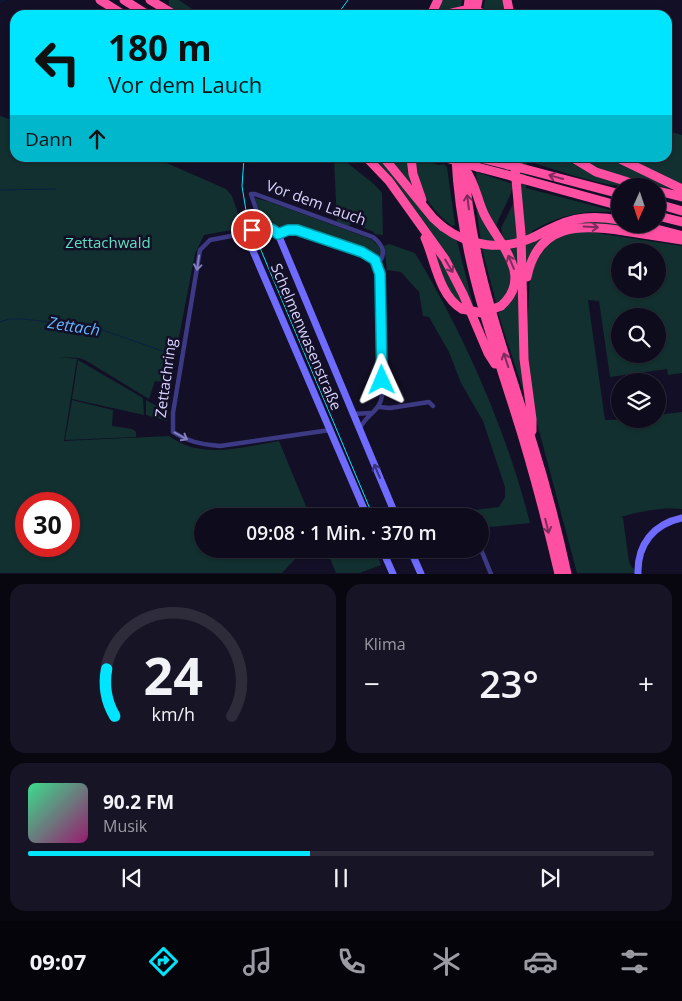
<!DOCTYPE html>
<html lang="de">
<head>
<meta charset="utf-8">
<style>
  body { margin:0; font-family:"Open Sans",sans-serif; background:#171425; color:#f1f3f6; height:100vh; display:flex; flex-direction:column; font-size:19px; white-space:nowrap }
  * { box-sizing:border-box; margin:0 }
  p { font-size:16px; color:#9b9ba3 }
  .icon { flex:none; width:28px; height:28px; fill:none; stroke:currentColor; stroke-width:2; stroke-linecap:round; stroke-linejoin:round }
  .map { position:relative; height:574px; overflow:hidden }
  .panel { display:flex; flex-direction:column; gap:10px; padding:10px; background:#08060f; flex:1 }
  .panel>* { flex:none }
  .banner { position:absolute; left:10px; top:10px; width:662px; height:152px; border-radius:15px; box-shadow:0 1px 4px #0004,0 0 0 1px #2e2b3b; background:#00e5ff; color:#111; overflow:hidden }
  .needle { width:32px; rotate:183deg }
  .buttons { position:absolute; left:611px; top:178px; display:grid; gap:10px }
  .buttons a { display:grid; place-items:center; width:55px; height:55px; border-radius:50%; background:#0e0b1c; box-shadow:0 1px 4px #0004,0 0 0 1px #2e2b3b; font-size:25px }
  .speed { position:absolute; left:15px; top:492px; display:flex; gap:10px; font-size:25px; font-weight:700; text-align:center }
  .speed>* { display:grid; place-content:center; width:65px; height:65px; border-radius:50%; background:#0e0b1c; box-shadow:0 1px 4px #0004,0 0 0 1px #2e2b3b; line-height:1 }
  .speed .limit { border:8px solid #d22; background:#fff; color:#111 }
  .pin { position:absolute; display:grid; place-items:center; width:42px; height:42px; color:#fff; margin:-21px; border:2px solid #fff; border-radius:50%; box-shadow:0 1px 5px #0007 }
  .me { position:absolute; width:55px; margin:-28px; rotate:359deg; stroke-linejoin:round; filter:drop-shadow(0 0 4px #0008) }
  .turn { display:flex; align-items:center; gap:18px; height:105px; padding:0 15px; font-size:22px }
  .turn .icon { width:65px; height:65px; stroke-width:2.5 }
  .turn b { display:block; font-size:35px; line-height:42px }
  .then { display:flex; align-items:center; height:48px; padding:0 15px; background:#0003; gap:10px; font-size:19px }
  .big { font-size:38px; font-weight:600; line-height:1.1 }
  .panel .tile { flex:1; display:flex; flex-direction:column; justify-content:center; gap:8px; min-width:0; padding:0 18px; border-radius:15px; background:#171425 }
  .panel .dial { align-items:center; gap:0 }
  .dial svg { height:130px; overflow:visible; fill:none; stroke:#2e2b3b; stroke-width:7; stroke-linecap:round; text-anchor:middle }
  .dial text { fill:#f1f3f6; stroke:none }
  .song { display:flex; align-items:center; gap:15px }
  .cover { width:60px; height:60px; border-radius:8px; background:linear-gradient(135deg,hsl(150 70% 55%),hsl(320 70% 35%)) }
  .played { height:5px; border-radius:2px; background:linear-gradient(90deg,#00e5ff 45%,#2e2b3b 45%) }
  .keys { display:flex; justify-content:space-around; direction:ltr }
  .heat { display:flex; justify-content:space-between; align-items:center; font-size:28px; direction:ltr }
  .panel .tiles { flex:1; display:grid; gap:10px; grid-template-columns:1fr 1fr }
  .tile:last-child { grid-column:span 2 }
  .trip { position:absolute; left:194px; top:508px; width:295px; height:50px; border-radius:25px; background:#0e0b1c; box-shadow:0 1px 4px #0004,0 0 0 1px #2e2b3b; font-weight:600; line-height:50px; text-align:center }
  .menu { display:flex; height:80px; justify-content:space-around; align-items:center; background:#06040b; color:#9b9ba3 }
  .menu .icon { width:35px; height:35px }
  .menu .selected { color:#00e5ff }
  .menu b { font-size:22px; color:#f1f3f6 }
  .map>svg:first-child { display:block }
  .green { fill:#12302f; fill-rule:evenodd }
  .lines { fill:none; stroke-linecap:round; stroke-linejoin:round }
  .stream { stroke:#0a1f44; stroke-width:1 }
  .street { stroke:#3d3a85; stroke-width:4.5 }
  .secondary { stroke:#6f6bff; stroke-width:7 }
  .highway { stroke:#ff4fa3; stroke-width:9 }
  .tram { stroke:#00e5ff; stroke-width:1 }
  .highway-bridge { stroke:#ff4fa3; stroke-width:9 }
  .oneway { stroke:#7d2c5e }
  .oneway2 { stroke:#837fbc }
  .oneway3 { stroke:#38347d }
  .route-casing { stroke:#0095a6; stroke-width:12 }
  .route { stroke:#00e5ff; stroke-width:9 }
  .labels { text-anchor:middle; stroke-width:5; stroke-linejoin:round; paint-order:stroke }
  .street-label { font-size:15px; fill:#d9d4ff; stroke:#130f26 }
  .park-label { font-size:15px; fill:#5fe0c0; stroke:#130f26 }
  .water-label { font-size:16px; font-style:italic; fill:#62b6ff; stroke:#130f26 }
</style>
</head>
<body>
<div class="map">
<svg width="682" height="574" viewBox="0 0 682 574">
  <rect width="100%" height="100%" fill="#130f26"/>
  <path class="green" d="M 169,0 L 179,0 L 201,15 L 182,15 L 169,7 Z
    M 441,0 L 462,0 L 461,6 L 444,15 L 434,15 Z
    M 485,0 L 504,0 L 506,15 L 491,15 L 483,9 Z
    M 0,116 L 15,121 L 15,158 L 147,158 L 162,161 L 226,189 L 232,196 L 243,228 L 204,235 L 195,254 L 170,383 L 155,381 L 149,399 L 85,360 L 79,358 L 58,357 L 77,359 L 64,441 L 169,436 C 201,460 242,447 279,441 L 310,516 L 202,516 L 202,549 L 314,549 L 315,555 L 298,556 L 282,573 L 0,573 ZM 26,504 L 69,504 L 69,546 L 26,546 Z
    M 668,131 L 682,135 L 682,186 L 626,158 L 668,158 Z
    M 334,158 L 341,158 L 374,184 L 382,193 L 383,235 L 374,234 L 374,232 L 351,223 L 349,226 L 337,222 Z
    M 372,158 L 381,158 L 429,219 L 457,241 L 477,320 L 469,302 Z
    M 387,158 L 407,158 L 412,187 Z
    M 415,158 L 439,165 L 444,164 L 447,167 L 455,225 L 452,226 C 426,206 419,189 415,158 Z
    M 517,158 L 568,158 L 590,173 L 606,180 L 630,186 C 600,187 556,169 527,161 L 526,188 L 610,210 L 610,212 C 580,210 558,216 532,231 L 535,240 C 573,219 588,215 630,227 C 637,229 647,230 652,233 C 616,228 569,212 540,243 C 534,250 531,259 525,265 Z
    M 580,158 L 613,158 L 682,192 L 606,172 Z
    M 476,172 L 513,184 C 511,201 497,215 496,231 L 479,196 Z
    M 255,198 L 270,202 L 371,239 L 379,247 L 382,254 L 380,257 L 370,251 L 298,227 L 278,229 L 263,224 Z
    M 475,199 L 512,272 L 511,287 L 497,306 L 482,249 Z
    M 515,200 L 516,200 L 525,396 L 498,313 L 507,307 L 516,290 L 501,228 Z
    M 583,231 L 682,246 L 682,373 L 668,375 L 667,369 L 610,377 L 599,301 L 588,300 L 605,420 L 658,419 L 658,415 L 682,412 L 682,509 C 662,507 641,511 621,517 L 623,518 L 629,562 L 632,568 L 635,569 L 635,573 L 577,573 L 534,412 L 529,385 L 527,327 L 530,278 L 537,257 L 548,243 L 562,234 ZM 620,251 L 658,251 L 658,289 L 620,289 ZM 620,316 L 658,316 L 658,354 L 620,354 Z
    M 389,244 L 415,253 C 465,336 506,429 530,523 L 480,528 L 480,516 L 470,516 L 474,510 L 499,507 L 505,497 L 505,487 L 483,421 L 461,383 L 449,352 L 429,317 L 423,316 L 419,292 L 401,272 L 387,270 L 384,246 Z
    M 432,244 L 465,306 L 463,307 L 449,294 Z
    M 78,360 L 143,398 L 144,415 L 72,399 Z
    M 72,400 L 113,410 L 112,426 L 132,429 L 136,432 L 136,437 L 65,440 Z
    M 146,400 L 169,413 L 167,421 L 146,415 Z
    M 343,549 L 376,550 L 381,565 L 360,573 L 336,573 L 328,554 L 343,552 Z"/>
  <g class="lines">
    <path class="stream" d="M 0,2 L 5,0
      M 0,190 L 56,189
      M 0,322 L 9,319 L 24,319 L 97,328 L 174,355"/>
    <path class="street" d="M 262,227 L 251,194 L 255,194 L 373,237 C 384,246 386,253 378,265
      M 247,233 L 210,240 L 200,250 L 173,413 L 173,432 C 188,442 203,445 220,446 L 330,430
      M 278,234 L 288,230 L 297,230 L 362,252 C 373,257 378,262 380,274 L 382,396 C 380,411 366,415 360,428
      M 379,407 L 390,408 L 429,402 L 433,406
      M 353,414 L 370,413
      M 480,547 L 491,574"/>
    <path class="secondary" d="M 367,516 L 247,237 L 248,232 C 259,227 268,225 278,234 L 396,516
      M 382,549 L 393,574
      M 410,549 L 421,574
      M 638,574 C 637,544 654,524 682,518"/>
    <path class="highway" d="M 100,0 L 124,15
      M 124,0 L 148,15
      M 150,0 L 175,15
      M 507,0 L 510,15
      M 431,15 L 438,0
      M 467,15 L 469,0
      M 475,15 L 478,0
      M 367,158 L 389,181 L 445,259 L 463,294 L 488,353 L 495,364
      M 384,158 L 433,218 L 443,227
      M 411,158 L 413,174 L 422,200
      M 456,158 C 460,247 488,328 515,412 C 532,465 546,519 559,574
      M 464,158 C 468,255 502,345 531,438 C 545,482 557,528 567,574
      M 480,158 L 508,165
      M 514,158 L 521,234 L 524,359 L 532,419 L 532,431
      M 573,158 L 596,172 L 641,186
      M 618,158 L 682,189
      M 477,167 L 511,176
      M 521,168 L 620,194
      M 465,169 C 475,182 477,199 484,214 C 498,243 535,276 501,306
      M 522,179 L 620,206
      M 658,191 L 682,197
      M 658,204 L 682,211
      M 658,216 L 682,222
      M 637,224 L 680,235
      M 534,237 C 565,220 584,213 620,220
      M 425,238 C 435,260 439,296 462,309
      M 527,277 C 538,223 580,224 624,231 C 644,234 663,237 682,240"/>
    <path class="tram" d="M 337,15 L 348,0
      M 244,158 L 242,186 L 247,217 L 373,516"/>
    <path class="highway-bridge" d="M 452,13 L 470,9 L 487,15
      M 446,158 L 477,167
      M 508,165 L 521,168
      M 511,176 L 522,179
      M 443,227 C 470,247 503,251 534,237
      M 462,309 L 482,313 L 501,306"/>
  </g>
  <defs><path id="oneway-shaft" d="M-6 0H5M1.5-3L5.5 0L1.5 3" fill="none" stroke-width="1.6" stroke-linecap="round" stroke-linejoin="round" transform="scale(1.25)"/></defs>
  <g class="oneway">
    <use href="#oneway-shaft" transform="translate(556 177) rotate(-165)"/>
    <use href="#oneway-shaft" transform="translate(468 202) rotate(-97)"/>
    <use href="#oneway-shaft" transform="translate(591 227) rotate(3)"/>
    <use href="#oneway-shaft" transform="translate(511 262) rotate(-113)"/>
    <use href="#oneway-shaft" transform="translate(449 266) rotate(59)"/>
    <use href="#oneway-shaft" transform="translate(506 360) rotate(-108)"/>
    <use href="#oneway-shaft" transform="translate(547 526) rotate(76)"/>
  </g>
  <g class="oneway2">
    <use href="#oneway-shaft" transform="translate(198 263) rotate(98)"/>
    <use href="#oneway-shaft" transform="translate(181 436) rotate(29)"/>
  </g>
  <use class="oneway3" href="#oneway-shaft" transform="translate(377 471) rotate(-113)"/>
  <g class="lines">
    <defs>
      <path id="route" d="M 252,230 C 262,226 270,226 278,234 L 288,230 L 297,230 L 362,252 L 375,260 L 380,274 L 382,380"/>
    </defs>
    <use href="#route" class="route-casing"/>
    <use href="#route" class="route"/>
  </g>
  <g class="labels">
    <g class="street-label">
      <text transform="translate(316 203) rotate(20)" y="5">Vor dem Lauch</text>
      <text transform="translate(306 337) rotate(67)" y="5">Schelmenwasenstraße</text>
      <text transform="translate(166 378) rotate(-82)" y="5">Zettachring</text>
    </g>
    <g class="park-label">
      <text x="108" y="248">Zettachwald</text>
    </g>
    <g class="water-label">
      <text transform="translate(74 326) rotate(9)" y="6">Zettach</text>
    </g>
  </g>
</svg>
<div class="buttons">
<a><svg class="needle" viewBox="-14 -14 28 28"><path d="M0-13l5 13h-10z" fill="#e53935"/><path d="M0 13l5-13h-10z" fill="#9b9ba3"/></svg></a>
<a><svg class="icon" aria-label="sound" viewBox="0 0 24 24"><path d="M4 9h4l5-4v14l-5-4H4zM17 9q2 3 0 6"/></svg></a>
<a><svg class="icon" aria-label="search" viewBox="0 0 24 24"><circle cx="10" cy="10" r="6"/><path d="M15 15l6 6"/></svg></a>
<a><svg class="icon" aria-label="layers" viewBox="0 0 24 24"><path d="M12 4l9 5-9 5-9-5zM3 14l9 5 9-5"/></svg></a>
</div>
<div class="speed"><div class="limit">30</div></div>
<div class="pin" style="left:252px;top:230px;background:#d93025"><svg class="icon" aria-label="arrive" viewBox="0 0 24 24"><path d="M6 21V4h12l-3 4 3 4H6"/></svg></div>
<svg class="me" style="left:382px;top:380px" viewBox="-20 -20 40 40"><path d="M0-17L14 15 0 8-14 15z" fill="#00e5ff" stroke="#fff" stroke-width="4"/></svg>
<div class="trip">09:08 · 1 Min. · 370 m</div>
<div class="banner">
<div class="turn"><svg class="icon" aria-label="left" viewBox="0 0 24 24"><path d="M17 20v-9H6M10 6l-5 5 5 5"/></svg><div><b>180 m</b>Vor dem Lauch</div></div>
<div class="then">Dann<svg class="icon" aria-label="ahead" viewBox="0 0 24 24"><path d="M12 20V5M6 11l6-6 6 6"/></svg></div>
</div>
</div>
<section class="panel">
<div class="tiles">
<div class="tile dial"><svg viewBox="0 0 100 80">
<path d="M14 69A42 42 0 1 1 86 69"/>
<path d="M14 69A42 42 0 0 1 9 40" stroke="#00e5ff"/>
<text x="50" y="56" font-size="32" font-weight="700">24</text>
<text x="50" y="72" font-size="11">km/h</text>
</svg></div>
<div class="tile"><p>Klima</p>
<div class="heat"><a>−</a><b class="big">23°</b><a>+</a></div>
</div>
<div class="tile">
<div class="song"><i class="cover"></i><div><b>90.2 FM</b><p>Musik</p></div></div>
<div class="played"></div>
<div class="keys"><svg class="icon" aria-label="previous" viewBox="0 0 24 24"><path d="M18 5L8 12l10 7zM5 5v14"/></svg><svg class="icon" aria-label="pause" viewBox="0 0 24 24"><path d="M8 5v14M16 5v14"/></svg><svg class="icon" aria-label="next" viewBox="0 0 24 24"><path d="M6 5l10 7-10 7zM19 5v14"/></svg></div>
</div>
</div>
</section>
<nav class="menu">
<b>09:07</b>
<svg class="icon selected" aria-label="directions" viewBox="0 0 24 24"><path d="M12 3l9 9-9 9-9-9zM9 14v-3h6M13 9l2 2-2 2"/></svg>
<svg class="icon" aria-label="music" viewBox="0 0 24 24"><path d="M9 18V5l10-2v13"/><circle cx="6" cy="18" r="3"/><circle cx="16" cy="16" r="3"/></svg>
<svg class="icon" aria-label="phone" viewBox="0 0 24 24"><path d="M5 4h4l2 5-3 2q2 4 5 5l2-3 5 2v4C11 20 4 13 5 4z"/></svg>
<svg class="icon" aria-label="climate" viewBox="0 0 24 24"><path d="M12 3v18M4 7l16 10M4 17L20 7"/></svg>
<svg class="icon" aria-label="car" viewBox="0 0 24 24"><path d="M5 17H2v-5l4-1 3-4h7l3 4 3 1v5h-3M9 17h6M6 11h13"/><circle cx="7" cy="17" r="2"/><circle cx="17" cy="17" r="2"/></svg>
<svg class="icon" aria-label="filters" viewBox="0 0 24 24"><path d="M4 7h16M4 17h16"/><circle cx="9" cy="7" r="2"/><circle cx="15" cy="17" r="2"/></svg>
</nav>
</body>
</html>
